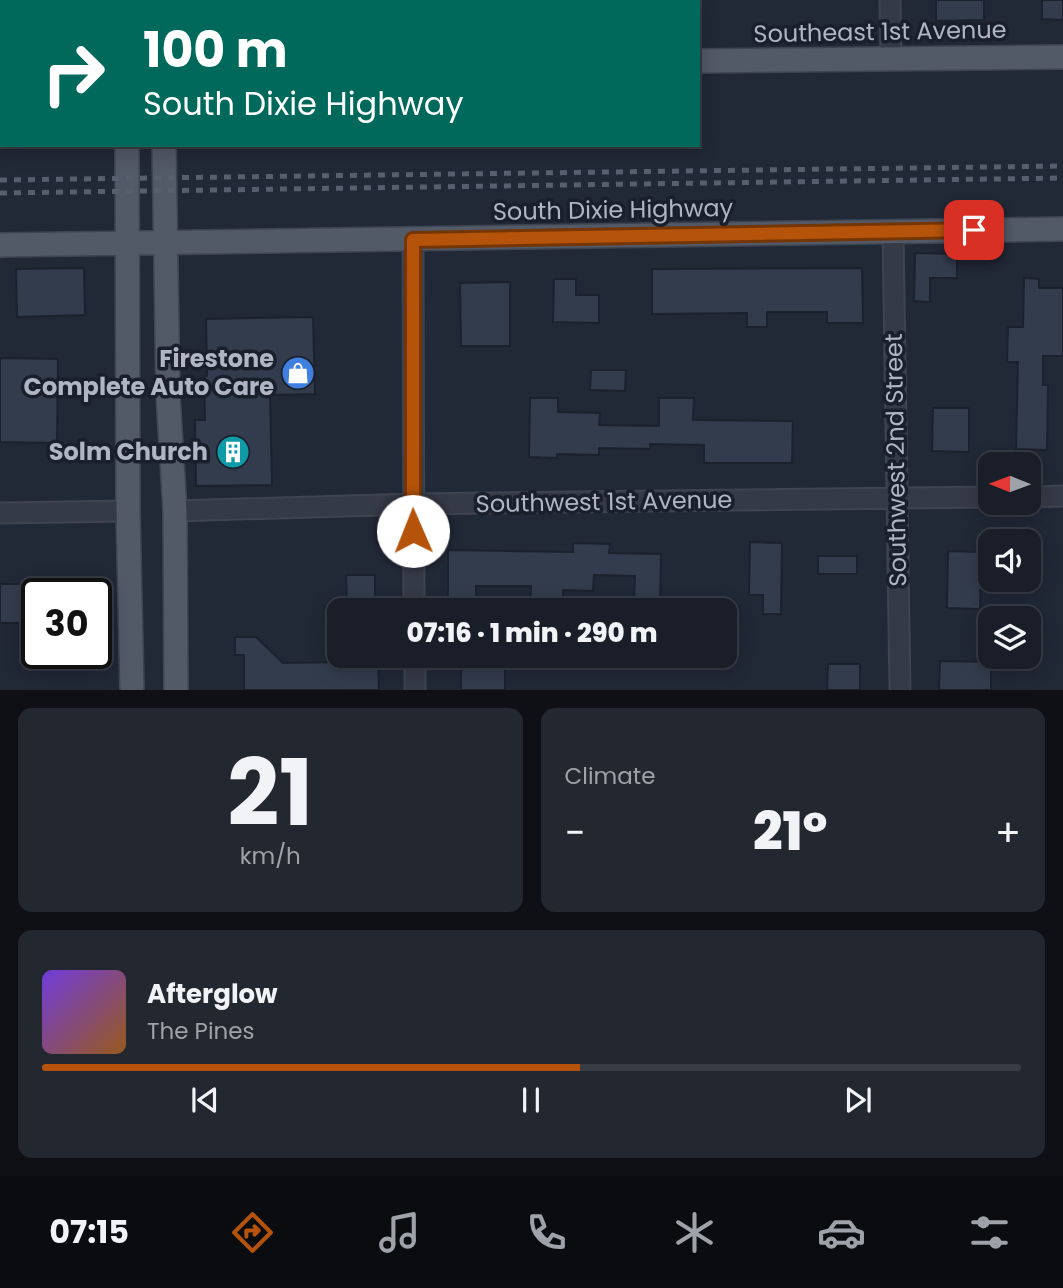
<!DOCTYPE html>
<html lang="en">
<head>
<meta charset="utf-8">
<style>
  body { margin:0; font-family:Poppins,sans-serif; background:#222730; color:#f1f3f6; height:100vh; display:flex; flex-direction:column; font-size:26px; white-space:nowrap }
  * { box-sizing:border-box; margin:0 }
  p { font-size:23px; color:#9fa2a8 }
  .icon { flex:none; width:38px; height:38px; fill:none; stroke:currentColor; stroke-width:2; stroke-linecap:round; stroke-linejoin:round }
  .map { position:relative; height:690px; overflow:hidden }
  .details { display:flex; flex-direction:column; gap:18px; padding:18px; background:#0e1016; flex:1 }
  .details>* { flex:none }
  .banner { position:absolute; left:0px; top:0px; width:700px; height:147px; box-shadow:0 4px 18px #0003,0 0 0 2px #373c45; background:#00695c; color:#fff; overflow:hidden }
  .needle { width:46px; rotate:271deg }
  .fabs { position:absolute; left:978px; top:452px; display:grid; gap:14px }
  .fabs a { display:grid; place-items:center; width:63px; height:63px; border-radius:14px; background:#191e28; box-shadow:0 4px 18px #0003,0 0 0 2px #373c45; font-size:35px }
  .speed { position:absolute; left:21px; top:578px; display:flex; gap:14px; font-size:35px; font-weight:700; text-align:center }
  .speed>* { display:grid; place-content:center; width:91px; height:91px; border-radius:50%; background:#191e28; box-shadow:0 4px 18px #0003,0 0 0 2px #373c45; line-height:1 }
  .speed .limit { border:4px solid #111; border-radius:10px; background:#fff; color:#111 }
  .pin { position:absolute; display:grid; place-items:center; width:60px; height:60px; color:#fff; margin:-30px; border-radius:14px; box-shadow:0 4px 10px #0006 }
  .me { position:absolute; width:77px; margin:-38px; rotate:359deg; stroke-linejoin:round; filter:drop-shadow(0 0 5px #0008) }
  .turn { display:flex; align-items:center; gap:24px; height:147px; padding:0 28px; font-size:32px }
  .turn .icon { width:91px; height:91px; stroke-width:2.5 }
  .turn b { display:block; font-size:49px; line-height:60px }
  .big { font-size:52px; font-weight:800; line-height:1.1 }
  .details .tile { flex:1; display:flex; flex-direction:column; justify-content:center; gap:10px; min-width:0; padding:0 24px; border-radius:14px; background:#222730 }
  .details .dial { align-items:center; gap:0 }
  .dial b { font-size:91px; line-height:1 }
  .song { display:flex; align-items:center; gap:21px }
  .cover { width:84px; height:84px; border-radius:10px; background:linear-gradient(135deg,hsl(260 70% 55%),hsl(30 70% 35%)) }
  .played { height:7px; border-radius:4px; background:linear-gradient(90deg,#b45309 55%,#373c45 55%) }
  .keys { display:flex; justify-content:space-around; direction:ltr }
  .heat { display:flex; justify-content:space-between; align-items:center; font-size:38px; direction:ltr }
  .details .tiles { flex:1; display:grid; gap:18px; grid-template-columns:1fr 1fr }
  .tile:last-child { grid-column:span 2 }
  .trip { position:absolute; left:327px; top:598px; width:410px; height:70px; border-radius:14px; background:#191e28; box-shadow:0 4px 18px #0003,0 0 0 2px #373c45; font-weight:800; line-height:70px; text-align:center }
  .dock { display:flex; height:112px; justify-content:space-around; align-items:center; background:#0a0c10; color:#9fa2a8 }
  .dock .icon { width:49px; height:49px }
  .dock .on { color:#b45309 }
  .dock b { font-size:32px; color:#f1f3f6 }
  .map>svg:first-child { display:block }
  .building { fill:#333c4d; stroke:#1c222d; stroke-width:2 }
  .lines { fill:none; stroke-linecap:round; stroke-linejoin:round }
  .minor-casing { stroke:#3e4450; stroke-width:23 }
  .major-casing { stroke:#3e4450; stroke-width:26 }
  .minor { stroke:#353a47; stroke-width:19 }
  .major { stroke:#525967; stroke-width:23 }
  .rail { stroke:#575e6d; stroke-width:5; stroke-dasharray:7 7; stroke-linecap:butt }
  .route-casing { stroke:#753606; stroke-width:18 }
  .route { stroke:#b45309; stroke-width:12 }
  .labels { text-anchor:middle; stroke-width:7; stroke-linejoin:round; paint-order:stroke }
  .street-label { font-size:24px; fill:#afb5c3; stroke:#1a202b }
  .poi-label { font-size:24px; font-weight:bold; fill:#afb5c3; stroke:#1a202b; text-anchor:end }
</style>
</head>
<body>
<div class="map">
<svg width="1063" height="690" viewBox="0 0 1063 690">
  <rect width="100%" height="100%" fill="#212836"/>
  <path class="building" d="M 936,0 L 984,0 L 984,20 L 936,21 Z
    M 1042,0 L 1063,0 L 1063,20 L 1042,19 Z
    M 915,253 L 957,254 L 957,278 L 930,278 L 930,302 L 914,301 Z
    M 84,268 L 85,315 L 17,317 L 16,269 Z
    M 862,268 L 863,323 L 827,323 L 827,312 L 767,312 L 767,327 L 747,327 L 747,313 L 652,314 L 652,269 Z
    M 1024,278 L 1039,279 L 1039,288 L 1063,288 L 1063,356 L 1043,356 L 1043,385 L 1048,385 L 1047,450 L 1016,449 L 1018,362 L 1007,362 L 1008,327 L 1023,327 Z
    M 554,279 L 576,279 L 576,295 L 599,295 L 599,323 L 553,322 Z
    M 510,282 L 510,346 L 461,346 L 460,283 Z
    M 313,317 L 315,394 L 270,395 L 272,485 L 196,486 L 195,420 L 205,420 L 204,376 L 207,376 L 206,319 Z
    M 0,358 L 58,359 L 57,443 L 0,442 Z
    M 591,370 L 626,370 L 625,391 L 590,390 Z
    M 530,398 L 558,398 L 558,412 L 600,413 L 599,425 L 659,426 L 659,398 L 694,398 L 693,420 L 793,421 L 792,463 L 704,463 L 704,445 L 650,444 L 650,449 L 599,448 L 599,455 L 557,454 L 557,458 L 529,457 Z
    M 933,408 L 969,408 L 969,452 L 932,451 Z
    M 750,542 L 782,543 L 781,614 L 763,614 L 763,595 L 749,595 Z
    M 573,543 L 610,544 L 609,553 L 661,554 L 660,603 L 634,603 L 635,576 L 594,575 L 593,591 L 563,590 L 563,609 L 530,609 L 531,586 L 476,586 L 476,611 L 448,611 L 448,550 L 573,552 Z
    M 948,551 L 981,552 L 980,609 L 947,608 Z
    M 818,556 L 857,556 L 857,574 L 818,574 Z
    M 346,575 L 375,575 L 375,604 L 347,604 Z
    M 0,584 L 37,584 L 37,623 L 0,623 Z
    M 235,637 L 256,637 L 283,663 L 346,662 L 346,656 L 376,656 L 376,662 L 378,662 L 379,690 L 244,690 L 244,655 L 235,655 Z
    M 940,661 L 991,662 L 991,690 L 939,690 Z
    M 461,663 L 505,663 L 505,690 L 461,690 Z
    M 828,664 L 860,664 L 860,690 L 827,690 Z"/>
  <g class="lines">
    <defs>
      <path id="minor" d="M 407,0 L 407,2
        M 890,0 L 891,59
        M 893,231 L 900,690
        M 413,240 L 414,611
        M 1029,497 L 1063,496
        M 175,511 L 413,504 L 990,497
        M 0,513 L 128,511
        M 415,656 L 415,690"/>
      <path id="major" d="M 127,0 L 127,2
        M 163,0 L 163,2
        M 698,61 L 1063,57
        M 0,76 L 2,76
        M 127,145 L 128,511 L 132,690
        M 164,145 L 168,395 L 175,511 L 176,690
        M 0,245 L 1063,229"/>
    </defs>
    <use href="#minor" class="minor-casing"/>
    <use href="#major" class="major-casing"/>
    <use href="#minor" class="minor"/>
    <use href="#major" class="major"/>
    <path class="rail" d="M 0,180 L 1063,166
      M 0,193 L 1063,178"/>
  </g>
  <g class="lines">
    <defs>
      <path id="route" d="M 413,531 L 413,240 L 974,230"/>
    </defs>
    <use href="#route" class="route-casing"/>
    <use href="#route" class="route"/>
  </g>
  <defs>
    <symbol id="shop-disc" viewBox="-11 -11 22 22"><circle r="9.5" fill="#3f7fe0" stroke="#1a202b"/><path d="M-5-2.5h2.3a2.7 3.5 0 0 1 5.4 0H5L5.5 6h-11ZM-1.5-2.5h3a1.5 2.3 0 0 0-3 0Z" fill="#fff"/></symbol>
    <symbol id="building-disc" viewBox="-11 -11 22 22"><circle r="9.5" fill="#0f9aa8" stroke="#1a202b"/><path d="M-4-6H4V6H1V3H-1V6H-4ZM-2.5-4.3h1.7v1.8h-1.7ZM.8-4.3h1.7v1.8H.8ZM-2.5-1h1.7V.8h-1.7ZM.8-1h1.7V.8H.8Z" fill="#fff"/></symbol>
  </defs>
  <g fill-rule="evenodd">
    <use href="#shop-disc" x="279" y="354" width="38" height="38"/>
    <use href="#building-disc" x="214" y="433" width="38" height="38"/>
  </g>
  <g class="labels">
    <g class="street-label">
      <text transform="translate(880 32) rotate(-1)" y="8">Southeast 1st Avenue</text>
      <text transform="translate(613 210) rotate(-1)" y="8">South Dixie Highway</text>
      <text transform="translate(896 460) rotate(-91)" y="8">Southwest 2nd Street</text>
      <text transform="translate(604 502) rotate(-1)" y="8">Southwest 1st Avenue</text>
    </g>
    <g class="poi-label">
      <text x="274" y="367">Firestone<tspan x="274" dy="28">Complete Auto Care</tspan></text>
      <text x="208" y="460">Solm Church</text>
    </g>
  </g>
</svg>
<div class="fabs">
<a><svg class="needle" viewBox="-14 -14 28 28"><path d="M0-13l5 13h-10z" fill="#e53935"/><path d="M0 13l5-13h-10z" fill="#9fa2a8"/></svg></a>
<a><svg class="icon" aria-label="sound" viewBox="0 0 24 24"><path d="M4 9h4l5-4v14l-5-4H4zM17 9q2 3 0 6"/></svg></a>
<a><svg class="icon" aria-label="layers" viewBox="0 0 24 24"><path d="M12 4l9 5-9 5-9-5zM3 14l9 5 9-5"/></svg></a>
</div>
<div class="speed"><div class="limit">30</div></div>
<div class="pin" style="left:974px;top:230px;background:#d93025"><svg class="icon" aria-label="arrive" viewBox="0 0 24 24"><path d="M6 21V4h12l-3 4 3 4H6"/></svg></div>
<svg class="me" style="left:413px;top:531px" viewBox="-20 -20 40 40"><circle r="19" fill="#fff"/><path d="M0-13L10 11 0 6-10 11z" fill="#b45309"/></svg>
<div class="trip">07:16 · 1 min · 290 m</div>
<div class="banner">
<div class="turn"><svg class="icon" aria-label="right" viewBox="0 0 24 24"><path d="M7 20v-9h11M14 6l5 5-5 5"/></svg><div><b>100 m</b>South Dixie Highway</div></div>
</div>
</div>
<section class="details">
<div class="tiles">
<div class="tile dial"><b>21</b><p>km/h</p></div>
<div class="tile"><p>Climate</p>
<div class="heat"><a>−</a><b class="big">21°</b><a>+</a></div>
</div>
<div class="tile">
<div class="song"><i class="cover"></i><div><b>Afterglow</b><p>The Pines</p></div></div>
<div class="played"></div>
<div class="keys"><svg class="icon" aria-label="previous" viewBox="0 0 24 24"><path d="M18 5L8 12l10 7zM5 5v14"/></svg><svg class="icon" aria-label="pause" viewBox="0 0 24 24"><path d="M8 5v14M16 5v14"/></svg><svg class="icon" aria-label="next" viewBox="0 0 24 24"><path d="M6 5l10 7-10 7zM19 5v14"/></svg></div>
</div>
</div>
</section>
<nav class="dock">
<b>07:15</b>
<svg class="icon on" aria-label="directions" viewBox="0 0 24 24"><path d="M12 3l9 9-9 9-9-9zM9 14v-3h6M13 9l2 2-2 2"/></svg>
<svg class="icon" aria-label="music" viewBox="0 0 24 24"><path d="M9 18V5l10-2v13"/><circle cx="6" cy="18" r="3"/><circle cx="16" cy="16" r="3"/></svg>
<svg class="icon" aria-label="phone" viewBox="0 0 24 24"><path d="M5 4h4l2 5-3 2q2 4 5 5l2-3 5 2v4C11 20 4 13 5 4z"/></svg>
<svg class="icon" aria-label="climate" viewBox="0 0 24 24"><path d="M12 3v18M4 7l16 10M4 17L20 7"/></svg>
<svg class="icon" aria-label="car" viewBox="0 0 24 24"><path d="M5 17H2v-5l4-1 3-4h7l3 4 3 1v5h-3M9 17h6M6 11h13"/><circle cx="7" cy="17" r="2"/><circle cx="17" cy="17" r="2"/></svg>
<svg class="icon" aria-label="filters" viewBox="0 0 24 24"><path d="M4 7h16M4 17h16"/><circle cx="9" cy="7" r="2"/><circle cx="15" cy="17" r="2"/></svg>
</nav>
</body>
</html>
